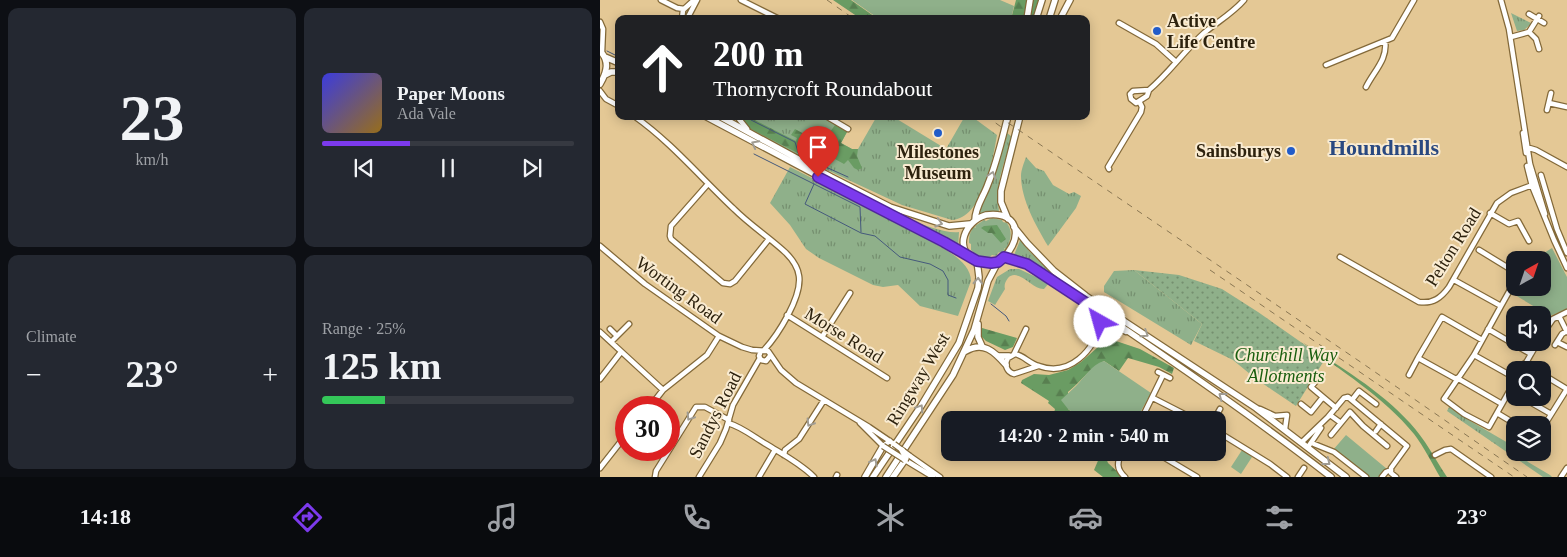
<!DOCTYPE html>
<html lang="en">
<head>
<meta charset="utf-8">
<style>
  body { margin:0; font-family:Georgia,serif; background:#242831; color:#f1f3f6; height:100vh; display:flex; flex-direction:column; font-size:19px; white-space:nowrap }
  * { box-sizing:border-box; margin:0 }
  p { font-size:16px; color:#9ea1a6 }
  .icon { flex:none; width:28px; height:28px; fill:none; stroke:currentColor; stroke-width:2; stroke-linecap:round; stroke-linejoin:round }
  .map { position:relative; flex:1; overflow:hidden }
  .sheet { display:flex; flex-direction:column; gap:8px; padding:8px; background:#0d0f14; width:600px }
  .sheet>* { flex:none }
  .hud { position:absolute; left:15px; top:15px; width:475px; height:105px; border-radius:10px; box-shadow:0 2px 12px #0003; background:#202124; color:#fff; overflow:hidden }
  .needle { width:32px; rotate:40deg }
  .controls { position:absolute; left:906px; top:251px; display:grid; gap:10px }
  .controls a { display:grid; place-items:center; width:45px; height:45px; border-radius:10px; background:#171b24; box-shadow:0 2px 12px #0003; font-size:25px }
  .speed { position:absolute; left:15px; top:396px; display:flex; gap:10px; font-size:25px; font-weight:700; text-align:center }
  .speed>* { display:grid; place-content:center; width:65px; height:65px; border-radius:50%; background:#171b24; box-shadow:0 2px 12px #0003; line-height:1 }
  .speed .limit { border:8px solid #d22; background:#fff; color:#111 }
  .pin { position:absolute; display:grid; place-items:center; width:42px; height:42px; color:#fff; margin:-51px -21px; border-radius:50% 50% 50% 0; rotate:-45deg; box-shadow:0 0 5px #0007 }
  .pin .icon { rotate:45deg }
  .me { position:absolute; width:55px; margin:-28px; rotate:322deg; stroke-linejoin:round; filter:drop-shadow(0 0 4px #0008) }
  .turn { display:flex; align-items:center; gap:18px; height:105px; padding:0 15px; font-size:22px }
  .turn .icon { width:65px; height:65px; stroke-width:2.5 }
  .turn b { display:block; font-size:35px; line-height:42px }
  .big { font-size:38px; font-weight:800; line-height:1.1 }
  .sheet .widget { flex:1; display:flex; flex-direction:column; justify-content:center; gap:8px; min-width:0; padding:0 18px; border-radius:10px; background:#242831 }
  .sheet .dial { align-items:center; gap:0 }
  .dial b { font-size:65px; line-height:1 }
  .song { display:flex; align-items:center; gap:15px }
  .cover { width:60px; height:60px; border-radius:8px; background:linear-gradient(135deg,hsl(240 70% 55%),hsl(40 70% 35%)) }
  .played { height:5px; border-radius:2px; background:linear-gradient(90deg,#7c3aed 35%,#363941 35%) }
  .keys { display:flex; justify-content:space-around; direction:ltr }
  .heat { display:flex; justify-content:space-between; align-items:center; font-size:28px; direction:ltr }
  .charge { height:8px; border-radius:4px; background:linear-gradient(90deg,#34c759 25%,#363941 0) }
  .sheet .tiles { flex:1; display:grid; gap:8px; grid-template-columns:repeat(2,1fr) }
  .trip { position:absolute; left:341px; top:411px; width:285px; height:50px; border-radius:10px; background:#171b24; box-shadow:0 2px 12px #0003; font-weight:800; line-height:50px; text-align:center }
  .dock { display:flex; height:80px; justify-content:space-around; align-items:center; background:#090b0e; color:#9ea1a6 }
  .dock .icon { width:35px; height:35px }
  .dock .selected { color:#7c3aed }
  .dock b { font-size:22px; color:#f1f3f6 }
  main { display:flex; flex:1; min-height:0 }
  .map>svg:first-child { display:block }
  .grass { fill:url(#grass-tufts) }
  .forest { fill:url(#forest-firs) }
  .park { fill:#8fb08a }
  .garden { fill:url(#garden-dots) }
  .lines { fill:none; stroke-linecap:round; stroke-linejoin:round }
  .stream { stroke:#45597c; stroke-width:1 }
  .minor-casing { stroke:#836939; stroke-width:7 }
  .major-casing { stroke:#836939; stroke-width:8 }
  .minor { stroke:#fff; stroke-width:4.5 }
  .major { stroke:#fff; stroke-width:5.5 }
  .rail { stroke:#8a7753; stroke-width:1; stroke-dasharray:6 6; stroke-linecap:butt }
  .minor-bridge-casing { stroke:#836939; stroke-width:7; stroke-linecap:butt }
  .major-bridge-casing { stroke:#836939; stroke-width:8; stroke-linecap:butt }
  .minor-bridge { stroke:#fff; stroke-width:4.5 }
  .major-bridge { stroke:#fff; stroke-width:5.5 }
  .oneway { stroke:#a09c93 }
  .route-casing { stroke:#51269a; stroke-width:12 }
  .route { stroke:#7c3aed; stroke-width:9 }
  .poi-dot { fill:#225cc9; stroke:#f9ebd1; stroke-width:2 }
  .labels { text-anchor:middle; stroke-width:4; stroke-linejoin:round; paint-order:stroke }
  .poi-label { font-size:18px; font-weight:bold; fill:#2d220e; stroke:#f9ebd1; text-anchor:start }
  .street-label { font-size:18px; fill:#2d220e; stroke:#f9ebd1 }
  .park-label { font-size:18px; font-style:italic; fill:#195e0e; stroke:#f9ebd1 }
  .district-label { font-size:22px; font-weight:bold; fill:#2a4980; stroke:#f9ebd1 }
</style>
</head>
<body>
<main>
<section class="sheet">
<div class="tiles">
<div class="widget dial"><b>23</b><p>km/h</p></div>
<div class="widget">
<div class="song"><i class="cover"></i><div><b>Paper Moons</b><p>Ada Vale</p></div></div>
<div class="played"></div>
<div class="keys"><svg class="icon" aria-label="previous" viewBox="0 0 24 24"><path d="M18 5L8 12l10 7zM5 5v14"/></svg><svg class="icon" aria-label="pause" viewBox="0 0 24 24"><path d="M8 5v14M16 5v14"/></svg><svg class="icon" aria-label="next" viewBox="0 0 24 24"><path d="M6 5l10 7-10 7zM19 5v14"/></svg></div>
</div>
<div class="widget"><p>Climate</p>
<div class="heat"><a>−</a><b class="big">23°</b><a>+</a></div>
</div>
<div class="widget"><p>Range · 25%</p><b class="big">125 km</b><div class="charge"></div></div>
</div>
</section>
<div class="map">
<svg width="967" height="477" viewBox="0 0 967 477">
  <defs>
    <pattern id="grass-tufts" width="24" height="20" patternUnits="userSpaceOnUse" patternTransform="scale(1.25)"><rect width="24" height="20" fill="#8fb08a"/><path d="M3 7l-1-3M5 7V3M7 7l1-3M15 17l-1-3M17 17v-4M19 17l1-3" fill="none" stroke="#758f6f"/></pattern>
    <pattern id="forest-firs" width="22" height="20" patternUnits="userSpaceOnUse" patternTransform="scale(1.25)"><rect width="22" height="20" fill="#6a9c63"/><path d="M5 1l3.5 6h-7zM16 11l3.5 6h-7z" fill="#587f50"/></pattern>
    <pattern id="garden-dots" width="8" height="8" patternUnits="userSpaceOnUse" patternTransform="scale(1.25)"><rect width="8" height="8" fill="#8fb08a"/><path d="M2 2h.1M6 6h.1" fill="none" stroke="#758f6f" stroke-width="1.8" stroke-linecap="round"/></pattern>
  </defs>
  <rect width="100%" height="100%" fill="#e4c895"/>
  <path class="grass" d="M 911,13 L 931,23 L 931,24 L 924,30 L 917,31 Z
    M 140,116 L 221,116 L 247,132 L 241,143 L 252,149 L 258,149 L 277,116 L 292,116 L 346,149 L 365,116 L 371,116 L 397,135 C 393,159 383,218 352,220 L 302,205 L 197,156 L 147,127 Z
    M 406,132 L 412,137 C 405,162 394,185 399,211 L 391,211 L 378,215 L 395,175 Z
    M 426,157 L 436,168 L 444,171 L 453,185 L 469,194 L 474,192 L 481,196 L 476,208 L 448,246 C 436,226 421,199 421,176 C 421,170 424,163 426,157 Z
    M 190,167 L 331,238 L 330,241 C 345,249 371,262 371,281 L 358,316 L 320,306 L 298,285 L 283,287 L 273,285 L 219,258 L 206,249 L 190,225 L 170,203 Z
    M 256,194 C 280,205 335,235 359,232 L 358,248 Z
    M 392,218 L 402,220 L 403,222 L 407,223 C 413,232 411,240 406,249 L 404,248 L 405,250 L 400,253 L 399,252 L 396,256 L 392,255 L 389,258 L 385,257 L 384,258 L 380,257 L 379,255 L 378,256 L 371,250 L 371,244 L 369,243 C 369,235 370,232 374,227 L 376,228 L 375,226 L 384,220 L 386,221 Z
    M 421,238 L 429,251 L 452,273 L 450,275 L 430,261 L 414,255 Z
    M 410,269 L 419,269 L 449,283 L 444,289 C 433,290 418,267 408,278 C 405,282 404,285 405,289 L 395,305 L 388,301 L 397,277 Z
    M 534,270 L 602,324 L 591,345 L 504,292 L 504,286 L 514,271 Z
    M 849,407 L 872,422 L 915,447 L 915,452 L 920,453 L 928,462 L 950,475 L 952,477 L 943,477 L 847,411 Z"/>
  <path class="forest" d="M 233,0 L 251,0 L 278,19 L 261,19 Z
    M 416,0 L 441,0 L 434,19 L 411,19 Z
    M 144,116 L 147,116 L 196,141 L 197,138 L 191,135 L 195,129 L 206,135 L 211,145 L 216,148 L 220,146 L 235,125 L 247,132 L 241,143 L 252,149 L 258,149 L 257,156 L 262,168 L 258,170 L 254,168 L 248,160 L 244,164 L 233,158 L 227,168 L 147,127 L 143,119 Z
    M 397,225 L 406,239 L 401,243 L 392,233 L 388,233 L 381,228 L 384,226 Z
    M 382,328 L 417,338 L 413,347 L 405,350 L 386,341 L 381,336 Z
    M 513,340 L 540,349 L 574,368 L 572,374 L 559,367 L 528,358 L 519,371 L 504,361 C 489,368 481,382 468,392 L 468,409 L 483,420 L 465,420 L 454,413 L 455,409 L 448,403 L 449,401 L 421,383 L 422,380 L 434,374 L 449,375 L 468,370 L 481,362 L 498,347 Z
    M 702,342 C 739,366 780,390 810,423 C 825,439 835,459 847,477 L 840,477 C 832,463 824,447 814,434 C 784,397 740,370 702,342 Z
    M 504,453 L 508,463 L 523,477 L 503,477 L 494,470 L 500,456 Z"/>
  <path class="park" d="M 252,0 L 400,0 L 414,6 L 411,19 L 279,19 Z
    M 952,248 L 967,277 L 967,309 L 950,316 L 910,292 L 915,283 L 915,288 L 942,288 L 942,260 L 933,260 Z
    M 504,361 L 551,393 L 536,420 L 483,420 L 468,409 L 461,400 C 466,395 471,391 476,386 C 485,377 491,365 504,361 Z
    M 746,435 L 787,469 L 780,477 L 767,477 L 733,450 Z
    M 642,450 L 652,457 L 641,474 L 631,467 Z"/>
  <path class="garden" d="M 534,270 L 579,275 L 622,289 L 658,312 L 725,359 L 696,406 L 656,379 L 633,360 L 594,341 L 602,324 Z"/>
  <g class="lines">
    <path class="stream" d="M 7,51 L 19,57
      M 151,120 L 195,142 L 199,155 L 248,177
      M 154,154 L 260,207 L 261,232
      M 214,184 L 205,204 L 261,233 L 275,236 L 300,257 L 330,264 L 343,271 L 348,280 L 348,295 L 356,298
      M 391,304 L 406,316 L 409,321
      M 601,452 L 606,455 L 612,455"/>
    <defs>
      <path id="minor" d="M 61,0 L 77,8 L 84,9
        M 141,0 L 179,19
        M 901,0 L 909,29 L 930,164 L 945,214
        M 929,14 L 944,23
        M 82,19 L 83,10 L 94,0
        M 87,19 L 97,0
        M 0,22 L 3,29 L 2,52
        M 519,23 L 556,44 L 576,62
        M 929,32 L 936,39 L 939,49
        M 911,37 L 929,32 L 939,16
        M 726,65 L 792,38 L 814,0
        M 766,87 C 774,71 788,59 785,41
        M 549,90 L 533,91 L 530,94 L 531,99 L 536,103 L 547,96 L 549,90 C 569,73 584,51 604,33 C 617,22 633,13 644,0
        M 0,91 L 6,99 L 19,106
        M 949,103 L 967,107
        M 947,110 L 951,93
        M 34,116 C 71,142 101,178 134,209 C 150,225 170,238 186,253 C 192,259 198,268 199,276 C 202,297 178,335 164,350
        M 138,116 L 139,119 L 147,129
        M 226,116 L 248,129
        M 923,133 L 926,153
        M 926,147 L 936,150 L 967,167
        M 927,166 L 932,186 L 954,240 L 967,268
        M 509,169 L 508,167 L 541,112 L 542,107 L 539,101
        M 941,175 L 957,229 L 967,253
        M 108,184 L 71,226 L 70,236 L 71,239 L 123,283 L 130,284 L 135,281 L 169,239
        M 890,213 L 909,224 L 918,221 L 929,241
        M 0,246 L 45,284 L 119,336 L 142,347 L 152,350 L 168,351 L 181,370 L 196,383 L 269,427 L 294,444
        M 879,250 L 915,272
        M 740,257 L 819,302 C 833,304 841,298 849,287 L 897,203 L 911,193 L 935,184
        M 854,280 L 901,306 L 874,355 L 844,399 L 864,414 L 889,427 L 915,381
        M 901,306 L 915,281
        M 187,315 L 287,378
        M 959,316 L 967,332
        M 10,329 L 17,336
        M 888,329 L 931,354 L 922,370
        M 499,331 C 508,323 516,328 526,332
        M 0,332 L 63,390
        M 942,335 L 953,319 L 967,312
        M 222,337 L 250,293
        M 11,342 L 29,324
        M 957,342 L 967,347
        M 955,345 L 962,334 L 967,331
        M 161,351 L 159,356 L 161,360 L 166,361 L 170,356
        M 414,354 L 426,329
        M 931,354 L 938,342
        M 874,355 L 915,378
        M 925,363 L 936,370
        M 438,366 L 414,374 C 407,372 404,365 408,358 L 415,354 C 423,355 430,364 439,366 C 469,377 495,351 500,322 L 494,309
        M 558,372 L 570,378
        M 942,374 L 967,389
        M 721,375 L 711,387 L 736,408
        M 809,375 L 818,358
        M 857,378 L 902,404
        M 0,379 L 21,352
        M 856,379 L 818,358 L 842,317 L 882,340
        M 553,398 L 596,420
        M 923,398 L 951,414
        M 752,400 L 759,391 L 776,404
        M 701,404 L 711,412 L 723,397
        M 49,408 L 63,390 L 107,355 L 119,336
        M 660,409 L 675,416 L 687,415 L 685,429
        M 897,413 L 917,425
        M 730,415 L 741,423
        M 541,420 L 563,375
        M 614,420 L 620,409
        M 128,423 C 142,427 154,437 166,444 C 182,454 200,463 214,477
        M 260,423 L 283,446 L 290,441
        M 942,429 L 967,389
        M 776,431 L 781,424
        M 618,432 L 670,464 L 687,477
        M 731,435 L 750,412 L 763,426 L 787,446
        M 702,442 L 728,417 L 744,398 L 748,397 L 807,446 L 791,468 L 791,473 L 796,477
        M 714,444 L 734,452 L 766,477
        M 708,447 L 721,428
        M 522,452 C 517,462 516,469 525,477
        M 555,452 L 597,477
        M 184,455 L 185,450 L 199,439 L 224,400
        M 835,455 L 845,450 L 851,449 L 891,477
        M 310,456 L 340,477
        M 927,457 L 930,452
        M 305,460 L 333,477
        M 0,468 L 26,435
        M 55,477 L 56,471 L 96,407 L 105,407 L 129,420
        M 99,477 L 120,443 L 126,429 L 133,405 L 160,358
        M 159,477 L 175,450
        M 236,477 L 237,475
        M 698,477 L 704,468
        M 782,477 L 786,472 L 791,470
        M 961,477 L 967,468"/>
      <path id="major" d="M 427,19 L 430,0
        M 436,19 L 442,0
        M 449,19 L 455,0
        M 460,19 L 470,0
        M 0,51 C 10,61 7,72 0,84
        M 5,57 L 19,63
        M 5,75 L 11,72 L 19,72
        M 105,116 L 369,256
        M 119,116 L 231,177 L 290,207 L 349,226 L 370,224
        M 386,215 C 422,210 424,243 398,262 C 390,263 383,264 375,260 C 353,249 365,221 386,215 Z
        M 408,219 L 401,202 L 401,191 L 420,116
        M 375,220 C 375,207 384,196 388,184 C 397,162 402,139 408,116
        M 414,227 L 427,243 L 454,271 L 486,296 L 656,408 L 746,477
        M 404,257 L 427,264 C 531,332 633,401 731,477
        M 378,324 L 378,337 L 382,346
        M 366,351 C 383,341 394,351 406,365
        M 399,356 L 409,356
        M 265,477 L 283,446
        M 273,477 L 321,406 L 359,343 L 378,288 L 379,277 L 377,261
        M 286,477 L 353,375 L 374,330 L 388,281 L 398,262
        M 293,477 L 305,460"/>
    </defs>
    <use href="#minor" class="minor-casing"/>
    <use href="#major" class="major-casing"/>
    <use href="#minor" class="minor"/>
    <use href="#major" class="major"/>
    <path class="rail" d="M 227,0 L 254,19
      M 386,116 L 404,129
      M 398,116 L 762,363 L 927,477
      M 610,270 L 914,477"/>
    <defs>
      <path id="minor-bridge" d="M 294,444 L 310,456
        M 283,446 L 305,460"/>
      <path id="major-bridge" d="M 302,450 L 306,458 L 305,460"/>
    </defs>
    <use href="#minor-bridge" class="minor-bridge-casing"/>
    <use href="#major-bridge" class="major-bridge-casing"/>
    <use href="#minor-bridge" class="minor-bridge"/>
    <use href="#major-bridge" class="major-bridge"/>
  </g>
  <defs><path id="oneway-chevron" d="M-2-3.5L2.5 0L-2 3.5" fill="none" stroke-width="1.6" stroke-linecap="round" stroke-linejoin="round" transform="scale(1.25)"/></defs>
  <g class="oneway">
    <use href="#oneway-chevron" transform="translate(155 144) rotate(-152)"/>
    <use href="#oneway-chevron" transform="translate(392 175) rotate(-72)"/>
    <use href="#oneway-chevron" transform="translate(339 223) rotate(16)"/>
    <use href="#oneway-chevron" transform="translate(378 281) rotate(-87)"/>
    <use href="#oneway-chevron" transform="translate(545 334) rotate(33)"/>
    <use href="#oneway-chevron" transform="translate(622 396) rotate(-143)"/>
    <use href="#oneway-chevron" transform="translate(320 408) rotate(-57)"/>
    <use href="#oneway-chevron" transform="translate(90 417) rotate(122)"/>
    <use href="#oneway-chevron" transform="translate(210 423) rotate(122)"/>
    <use href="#oneway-chevron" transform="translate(274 462) rotate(-61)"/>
    <use href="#oneway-chevron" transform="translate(727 462) rotate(38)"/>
  </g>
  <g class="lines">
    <defs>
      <path id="route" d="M 218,177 L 344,242 L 377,261 L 391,263 L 398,262 L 404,257 L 427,264 L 494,308 L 500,322"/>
    </defs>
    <use href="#route" class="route-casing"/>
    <use href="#route" class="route"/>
  </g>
  <g class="poi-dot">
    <circle cx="557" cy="31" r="5"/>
    <circle cx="338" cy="133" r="5"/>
    <circle cx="691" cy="151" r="5"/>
  </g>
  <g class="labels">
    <g class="poi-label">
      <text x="567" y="27">Active<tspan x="567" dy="21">Life Centre</tspan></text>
      <text x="681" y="157" text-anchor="end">Sainsburys</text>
      <text x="338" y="158" text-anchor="middle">Milestones<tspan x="338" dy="21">Museum</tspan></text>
    </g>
    <g class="street-label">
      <text transform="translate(853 247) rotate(-58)" y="6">Pelton Road</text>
      <text transform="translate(79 290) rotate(36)" y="6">Worting Road</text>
      <text transform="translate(244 335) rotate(32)" y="6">Morse Road</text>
      <text transform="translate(318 379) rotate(-59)" y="6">Ringway West</text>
      <text transform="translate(115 415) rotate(-63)" y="6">Sandys Road</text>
    </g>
    <g class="park-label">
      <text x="686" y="361">Churchill Way<tspan x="686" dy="21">Allotments</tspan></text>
    </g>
    <g class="district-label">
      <text x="784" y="155">Houndmills</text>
    </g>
  </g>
</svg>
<div class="controls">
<a><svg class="needle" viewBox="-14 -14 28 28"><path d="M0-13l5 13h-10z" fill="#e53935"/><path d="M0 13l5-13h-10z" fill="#9ea1a6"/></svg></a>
<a><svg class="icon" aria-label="sound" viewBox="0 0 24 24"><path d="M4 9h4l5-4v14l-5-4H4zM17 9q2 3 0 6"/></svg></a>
<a><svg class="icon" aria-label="search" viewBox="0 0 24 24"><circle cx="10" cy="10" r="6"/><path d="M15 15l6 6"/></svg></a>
<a><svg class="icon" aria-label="layers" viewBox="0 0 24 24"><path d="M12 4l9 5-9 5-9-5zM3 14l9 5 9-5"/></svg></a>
</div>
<div class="speed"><div class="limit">30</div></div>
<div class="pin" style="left:218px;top:177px;background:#d93025"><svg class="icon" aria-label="arrive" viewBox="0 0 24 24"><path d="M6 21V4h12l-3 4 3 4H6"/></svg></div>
<svg class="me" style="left:500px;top:322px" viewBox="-20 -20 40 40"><circle r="19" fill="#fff"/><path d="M0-13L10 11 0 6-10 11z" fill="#7c3aed"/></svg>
<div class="trip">14:20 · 2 min · 540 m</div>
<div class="hud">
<div class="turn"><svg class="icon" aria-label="ahead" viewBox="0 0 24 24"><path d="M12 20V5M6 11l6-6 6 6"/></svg><div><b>200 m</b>Thornycroft Roundabout</div></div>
</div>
</div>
</main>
<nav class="dock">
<b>14:18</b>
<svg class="icon selected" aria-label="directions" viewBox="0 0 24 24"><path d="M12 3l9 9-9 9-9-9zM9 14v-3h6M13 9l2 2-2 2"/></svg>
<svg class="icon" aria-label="music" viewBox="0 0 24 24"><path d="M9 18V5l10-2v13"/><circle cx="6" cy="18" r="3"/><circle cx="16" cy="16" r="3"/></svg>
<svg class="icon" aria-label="phone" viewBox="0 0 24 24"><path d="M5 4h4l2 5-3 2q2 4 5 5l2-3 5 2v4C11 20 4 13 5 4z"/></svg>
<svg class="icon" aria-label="climate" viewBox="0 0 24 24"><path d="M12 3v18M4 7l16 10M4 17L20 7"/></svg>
<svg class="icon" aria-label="car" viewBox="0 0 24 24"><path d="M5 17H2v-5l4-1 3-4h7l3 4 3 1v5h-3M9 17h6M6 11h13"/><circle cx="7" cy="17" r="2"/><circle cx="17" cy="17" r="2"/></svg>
<svg class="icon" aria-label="filters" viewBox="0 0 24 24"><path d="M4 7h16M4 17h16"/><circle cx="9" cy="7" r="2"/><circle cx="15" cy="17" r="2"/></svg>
<b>23°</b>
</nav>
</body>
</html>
